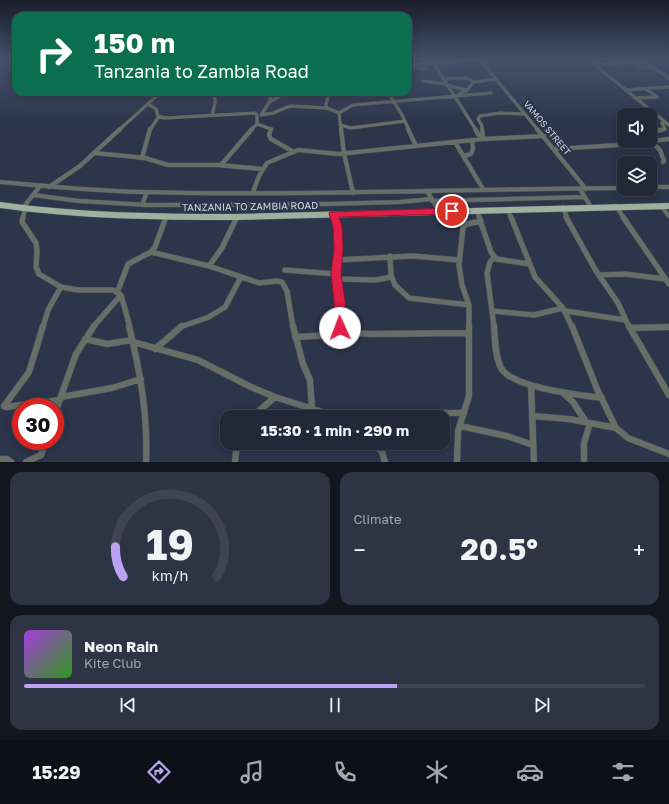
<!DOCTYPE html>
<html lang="en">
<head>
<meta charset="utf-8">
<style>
  body { margin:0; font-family:"Golos Text",sans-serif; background:#2d3443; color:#f1f3f6; height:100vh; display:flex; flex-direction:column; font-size:15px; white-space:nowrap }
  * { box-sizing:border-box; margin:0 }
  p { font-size:13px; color:#a2a6ae }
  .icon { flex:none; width:22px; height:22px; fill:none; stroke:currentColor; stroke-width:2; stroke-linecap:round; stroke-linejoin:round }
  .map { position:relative; height:462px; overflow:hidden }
  .side { display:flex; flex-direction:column; gap:10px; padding:10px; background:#12161f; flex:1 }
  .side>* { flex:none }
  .guide { position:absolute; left:12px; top:12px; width:400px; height:84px; border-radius:12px; box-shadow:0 2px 10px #0003,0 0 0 1px #3e4453; background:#0b6e4f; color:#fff; overflow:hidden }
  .fabs { position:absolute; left:617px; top:108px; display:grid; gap:8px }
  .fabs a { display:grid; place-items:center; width:40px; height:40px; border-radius:8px; background:#212838; box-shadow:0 2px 10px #0003,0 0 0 1px #3e4453; font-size:20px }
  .speed { position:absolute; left:12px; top:398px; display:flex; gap:8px; font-size:20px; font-weight:700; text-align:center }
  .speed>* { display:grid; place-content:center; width:52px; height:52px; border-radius:50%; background:#212838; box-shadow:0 2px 10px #0003,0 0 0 1px #3e4453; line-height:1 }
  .speed .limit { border:6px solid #d22; background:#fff; color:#111 }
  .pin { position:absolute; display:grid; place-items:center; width:34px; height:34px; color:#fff; margin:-17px; border:2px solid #fff; border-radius:50%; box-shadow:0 1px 4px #0007 }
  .me { position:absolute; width:44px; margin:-22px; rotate:358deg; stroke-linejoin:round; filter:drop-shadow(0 0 3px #0008) }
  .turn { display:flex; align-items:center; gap:14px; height:84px; padding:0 16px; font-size:18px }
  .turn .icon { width:52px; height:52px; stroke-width:2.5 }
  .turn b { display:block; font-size:28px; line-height:34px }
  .big { font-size:30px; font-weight:700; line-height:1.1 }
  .side .card { flex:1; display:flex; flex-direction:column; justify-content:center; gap:6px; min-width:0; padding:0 14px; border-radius:12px; background:#2d3443 }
  .side .dial { align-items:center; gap:0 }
  .dial svg { height:104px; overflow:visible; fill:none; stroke:#3e4453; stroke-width:7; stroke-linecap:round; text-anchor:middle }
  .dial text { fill:#f1f3f6; stroke:none }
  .song { display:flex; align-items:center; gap:12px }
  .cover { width:48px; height:48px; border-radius:6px; background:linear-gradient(135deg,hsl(280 70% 55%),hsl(110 70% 35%)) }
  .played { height:4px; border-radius:2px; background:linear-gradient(90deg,#bca0f2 60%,#3e4453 60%) }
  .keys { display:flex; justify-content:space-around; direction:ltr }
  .heat { display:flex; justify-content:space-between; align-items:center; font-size:22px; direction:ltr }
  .side .tiles { flex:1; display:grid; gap:10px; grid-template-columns:1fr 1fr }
  .card:last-child { grid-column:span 2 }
  .trip { position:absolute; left:220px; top:410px; width:230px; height:40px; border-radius:12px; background:#212838; box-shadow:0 2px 10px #0003,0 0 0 1px #3e4453; font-weight:700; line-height:40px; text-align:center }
  .dock { display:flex; height:64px; justify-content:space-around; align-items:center; background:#0d1016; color:#a2a6ae }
  .dock .icon { width:28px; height:28px }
  .dock .active { color:#bca0f2 }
  .dock b { font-size:18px; color:#f1f3f6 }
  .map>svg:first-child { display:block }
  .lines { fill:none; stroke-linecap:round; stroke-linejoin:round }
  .minor-far3-casing { stroke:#4a5266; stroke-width:3.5 }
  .minor-far2-casing { stroke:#4a5266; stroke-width:5 }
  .minor-far1-casing { stroke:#4a5266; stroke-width:6 }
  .minor-casing { stroke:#4a5266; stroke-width:7 }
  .trunk-casing { stroke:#4a5266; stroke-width:1 }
  .minor-far3 { stroke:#666e65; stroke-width:3 }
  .minor-far2 { stroke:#666e65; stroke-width:4 }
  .minor-far1 { stroke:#666e65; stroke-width:5 }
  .minor { stroke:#666e65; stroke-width:6 }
  .trunk { fill:#9eb19d; fill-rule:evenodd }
  .route { fill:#e11d48; stroke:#92132f }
  .labels { text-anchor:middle; stroke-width:4; stroke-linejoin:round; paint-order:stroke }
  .far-street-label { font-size:9px; fill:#d1d8e5; stroke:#2c354a }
  .street-label { font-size:10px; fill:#d1d8e5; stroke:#2c354a }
</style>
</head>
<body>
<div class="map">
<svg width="669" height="462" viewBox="0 0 669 462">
  <rect width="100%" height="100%" fill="#2c354a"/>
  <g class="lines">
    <defs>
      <path id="minor-far3" d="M 480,60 L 538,130
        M 589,60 L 669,125
        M 644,61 L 669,78
        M 433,62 L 476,130
        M 633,63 L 642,68 L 654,68
        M 413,64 L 418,68 L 426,69
        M 408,65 L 480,60
        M 595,65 L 645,61
        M 443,79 L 466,78 L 474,82
        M 423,81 L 446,84
        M 446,85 L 467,90
        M 625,90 L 669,87
        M 329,92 L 326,105 L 327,108 L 339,113
        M 388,92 L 402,115 L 409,130
        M 459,94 L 466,91 L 474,82 L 496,79
        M 635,98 L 657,97 L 646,89
        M 270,102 L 287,92
        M 148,104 L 156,109 L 158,116 L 165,118 L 255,113 L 257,115 L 257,124 L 271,129 L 271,130
        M 212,115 L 215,103 L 215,92
        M 261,115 L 273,113 L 290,106 L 327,108
        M 261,115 L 270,101 L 271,92
        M 340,125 L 351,128 L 405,121
        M 119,130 L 161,92
        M 150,130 L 159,116
        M 251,130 L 257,124
        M 341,130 L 339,113 L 353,105 L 491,93
        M 482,130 L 482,126 L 478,119 L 480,116 L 500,113 L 525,114
        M 660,130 L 665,129 L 662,123 L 664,121"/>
      <path id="minor-far2" d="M 271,129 L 269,135 L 271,139 L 294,152
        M 341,129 L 344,153 L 353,193
        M 408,129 L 416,146
        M 475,129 L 481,139
        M 482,129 L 483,139
        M 537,129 L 586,189
        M 650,133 L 664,129
        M 455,142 L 483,189
        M 652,142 L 660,150 L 664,161 L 663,162
        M 555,149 L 618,145 L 669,139
        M 95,153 L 145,158 L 168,165 L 218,165 L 263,169
        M 464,156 L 471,154 L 473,149 L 472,140
        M 142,158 L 150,129
        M 221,165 L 252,129
        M 0,182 C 47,186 94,191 141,192 C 302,196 463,189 624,188
        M 49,187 L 80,166 L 120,129
        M 650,187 L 669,187
        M 580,189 L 591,207
        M 427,191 L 439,211
        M 253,192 L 259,176 L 267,163 L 298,150 L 338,154 L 483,139 L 544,136
        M 33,195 L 79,201 L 148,205 L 325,204 L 400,202 L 431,199
        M 432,201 L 585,197
        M 142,205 L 147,192
        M 616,206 L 624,218
        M 661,206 L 669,216
        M 563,207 L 567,218
        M 22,209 L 40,186
        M 508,210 L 511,218
        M 477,211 L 480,218
        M 333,214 L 334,218
        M 23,218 L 25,209"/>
      <path id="minor-far1" d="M 23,217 L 22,222 L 36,243 L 37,251 L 36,267 L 39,274 L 61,287 L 78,290 L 113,290 L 121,295 L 130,327
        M 334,217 L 337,226 L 338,248 L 336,274 L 340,301 L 340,327
        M 479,217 L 491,252 L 496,259 L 529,264
        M 511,217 L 535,277 L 563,308 L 572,327
        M 566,217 L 596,271 L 618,303 L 629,327
        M 623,217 L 669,284
        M 151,252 L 209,266 L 259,283 L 277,281 L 282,282 L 287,291 L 293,327
        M 390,256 L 391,275 L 395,285 L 409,298 L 469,305
        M 494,257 L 490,262 L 487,273 L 494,327
        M 337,260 L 413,256 L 459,260
        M 209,266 L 222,248 L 237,217
        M 285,270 L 336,274
        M 599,275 L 625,274 L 665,279
        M 337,279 L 376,280 L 391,277
        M 117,293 L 128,264 L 151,252 L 155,247 L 166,217
        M 493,311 L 534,315 L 563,308
        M 566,311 L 625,320
        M 43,327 L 48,310 L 61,287
        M 93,327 L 121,295
        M 180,327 L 209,317 L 225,307 L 241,277
        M 469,327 L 469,305 L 462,285 L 459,265 L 463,227 L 467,224 L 481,221"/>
      <path id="minor" d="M 43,326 L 29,372 L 4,406 L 6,407 L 60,400
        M 129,326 C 140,371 148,415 146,462
        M 293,326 L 303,364 L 310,380 L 312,410
        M 494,326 C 495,339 495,356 501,368 C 512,388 580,395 602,398
        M 572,326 L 597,389 L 616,428 L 628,438 L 669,454
        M 629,326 L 669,395
        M 630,328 L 669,327
        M 339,332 L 371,334 L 469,333
        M 295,337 L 334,335 L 339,332 L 340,326
        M 85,339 L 107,344 L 132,340
        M 133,342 L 198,360 L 251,387 L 275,397 L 338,417
        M 155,349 L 182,326
        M 531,385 L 534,462
        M 562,392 L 573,402 L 586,422
        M 61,397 L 112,388 L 141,379
        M 55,413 L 76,354 L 94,326
        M 532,416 L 569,419 L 616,428
        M 252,417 L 275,397
        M 379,417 L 404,415 L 418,417
        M 431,417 L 446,413 L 464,413
        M 460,426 L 507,436 L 533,445
        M 374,443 L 382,452 L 385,462
        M 0,459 L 7,459 L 11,462
        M 26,462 L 41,455 L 46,441
        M 235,462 L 237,443
        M 457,462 L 458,431 L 469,396 L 469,326
        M 584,462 L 584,443 L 590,423"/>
      <path id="trunk" d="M 0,202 C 79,213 158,214 237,214 L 669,203 L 669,209 L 237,220 C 158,220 79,219 0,208 Z"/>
    </defs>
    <use href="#minor-far3" class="minor-far3-casing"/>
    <use href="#minor-far2" class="minor-far2-casing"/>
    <use href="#minor-far1" class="minor-far1-casing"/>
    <use href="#minor" class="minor-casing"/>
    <use href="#trunk" class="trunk-casing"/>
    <use href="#minor-far3" class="minor-far3"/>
    <use href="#minor-far2" class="minor-far2"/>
    <use href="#minor-far1" class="minor-far1"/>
    <use href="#minor" class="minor"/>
    <use href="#trunk" class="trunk"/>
  </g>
  <linearGradient id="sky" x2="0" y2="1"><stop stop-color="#181d29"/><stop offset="0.48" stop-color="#45516b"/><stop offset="1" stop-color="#45516b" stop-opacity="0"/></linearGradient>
  <rect width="669" height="124" fill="url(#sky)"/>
  <path class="route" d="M 452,208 L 456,211 L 452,214 L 339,217 L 342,226 L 343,248 L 341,274 L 345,301 L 346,328 L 344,332 L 340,334 L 336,332 L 335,328 L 334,301 L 331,274 L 334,248 L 333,226 L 329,214 L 330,212 Z"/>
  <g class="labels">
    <g class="far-street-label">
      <text transform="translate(547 128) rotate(50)" y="3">VAMOS STREET</text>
    </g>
    <g class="street-label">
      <text transform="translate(250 206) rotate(-1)" y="4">TANZANIA TO ZAMBIA ROAD</text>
    </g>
  </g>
</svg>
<div class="fabs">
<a><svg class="icon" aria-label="sound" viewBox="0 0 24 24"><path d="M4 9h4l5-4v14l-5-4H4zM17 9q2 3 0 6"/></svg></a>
<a><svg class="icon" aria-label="layers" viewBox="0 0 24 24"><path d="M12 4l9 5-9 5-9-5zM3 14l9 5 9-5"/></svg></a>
</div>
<div class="speed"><div class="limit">30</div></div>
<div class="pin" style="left:452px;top:211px;background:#d93025"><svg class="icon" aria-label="arrive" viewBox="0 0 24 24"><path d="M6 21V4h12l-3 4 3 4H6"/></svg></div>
<svg class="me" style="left:340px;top:328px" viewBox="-20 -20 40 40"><circle r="19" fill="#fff"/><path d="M0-13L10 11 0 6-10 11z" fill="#e11d48"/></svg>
<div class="trip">15:30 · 1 min · 290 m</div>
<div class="guide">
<div class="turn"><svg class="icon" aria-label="right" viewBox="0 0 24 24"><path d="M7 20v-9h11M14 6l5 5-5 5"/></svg><div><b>150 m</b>Tanzania to Zambia Road</div></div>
</div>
</div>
<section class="side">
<div class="tiles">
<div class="card dial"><svg viewBox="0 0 100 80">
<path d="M14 69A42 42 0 1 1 86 69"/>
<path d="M14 69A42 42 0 0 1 8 46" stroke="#bca0f2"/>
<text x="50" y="56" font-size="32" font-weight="700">19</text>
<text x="50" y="72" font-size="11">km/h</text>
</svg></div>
<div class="card"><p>Climate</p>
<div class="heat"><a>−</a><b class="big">20.5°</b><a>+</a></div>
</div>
<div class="card">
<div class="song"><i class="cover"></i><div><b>Neon Rain</b><p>Kite Club</p></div></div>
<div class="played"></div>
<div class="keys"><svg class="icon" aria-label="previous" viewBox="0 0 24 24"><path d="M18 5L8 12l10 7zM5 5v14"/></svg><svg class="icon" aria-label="pause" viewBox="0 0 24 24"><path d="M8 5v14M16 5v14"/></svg><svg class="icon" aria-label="next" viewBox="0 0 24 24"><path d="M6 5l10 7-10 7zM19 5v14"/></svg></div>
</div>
</div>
</section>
<nav class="dock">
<b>15:29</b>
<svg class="icon active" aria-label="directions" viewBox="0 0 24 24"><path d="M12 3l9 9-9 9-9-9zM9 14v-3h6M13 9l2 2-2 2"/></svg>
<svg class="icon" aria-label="music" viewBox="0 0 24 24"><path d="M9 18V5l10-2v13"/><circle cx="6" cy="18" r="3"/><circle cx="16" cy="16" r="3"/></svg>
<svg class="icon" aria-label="phone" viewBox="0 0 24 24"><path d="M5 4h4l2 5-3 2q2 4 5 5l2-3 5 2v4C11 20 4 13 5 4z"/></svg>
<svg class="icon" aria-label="climate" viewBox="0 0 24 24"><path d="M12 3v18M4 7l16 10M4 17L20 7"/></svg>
<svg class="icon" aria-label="car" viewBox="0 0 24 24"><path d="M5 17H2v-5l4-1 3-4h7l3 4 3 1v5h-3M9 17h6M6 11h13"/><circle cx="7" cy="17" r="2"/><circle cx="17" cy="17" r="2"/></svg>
<svg class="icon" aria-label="filters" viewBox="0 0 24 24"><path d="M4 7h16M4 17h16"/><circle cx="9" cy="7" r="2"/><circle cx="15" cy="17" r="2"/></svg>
</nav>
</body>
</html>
